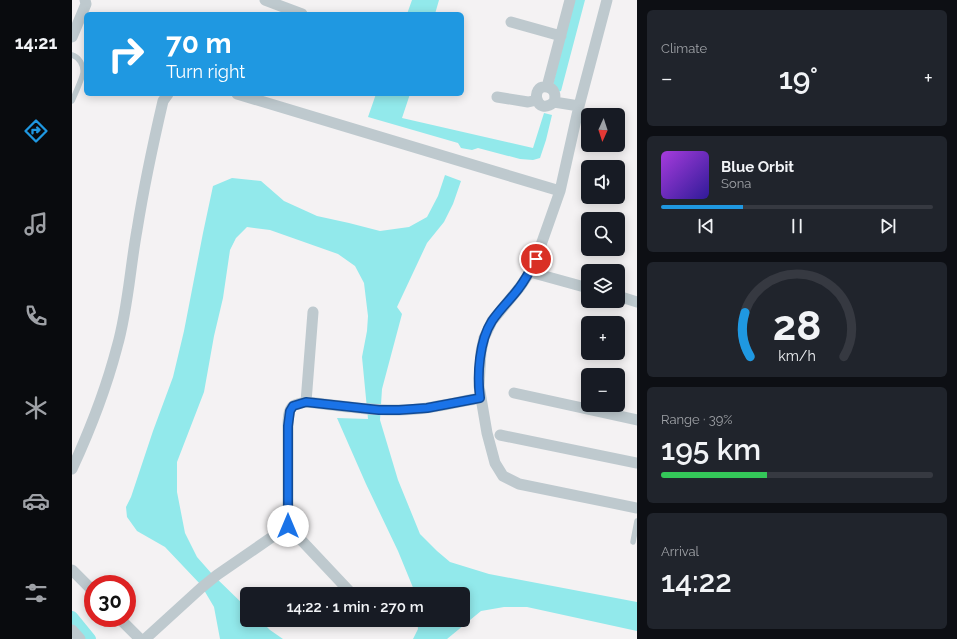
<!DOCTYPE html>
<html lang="en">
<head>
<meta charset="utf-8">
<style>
  body { margin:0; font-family:Raleway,sans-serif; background:#20242c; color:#f1f3f6; height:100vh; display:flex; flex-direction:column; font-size:15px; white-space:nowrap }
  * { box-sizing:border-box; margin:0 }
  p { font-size:13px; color:#9ea1a6 }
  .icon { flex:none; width:22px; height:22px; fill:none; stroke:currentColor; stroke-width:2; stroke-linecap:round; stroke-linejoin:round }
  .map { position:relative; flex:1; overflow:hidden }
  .drawer { display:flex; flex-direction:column; gap:10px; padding:10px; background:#0d0f14; width:320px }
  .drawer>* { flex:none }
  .hud { position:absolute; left:12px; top:12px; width:380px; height:84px; border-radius:6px; box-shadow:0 2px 10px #0003; background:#1f98e1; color:#fff; overflow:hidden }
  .needle { width:26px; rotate:183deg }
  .fabs { position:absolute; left:509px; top:108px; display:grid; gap:8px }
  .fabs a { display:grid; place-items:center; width:44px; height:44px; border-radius:6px; background:#171b24; box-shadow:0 2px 10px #0003; font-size:20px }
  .speed { position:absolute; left:12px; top:575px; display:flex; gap:8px; font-size:20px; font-weight:700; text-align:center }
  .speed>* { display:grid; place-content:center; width:52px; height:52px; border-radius:50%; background:#171b24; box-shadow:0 2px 10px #0003; line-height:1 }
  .speed .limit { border:6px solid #d22; background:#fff; color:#111 }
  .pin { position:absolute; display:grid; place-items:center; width:34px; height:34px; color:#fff; margin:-17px; border:2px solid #fff; border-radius:50%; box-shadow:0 1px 4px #0007 }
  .me { position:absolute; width:44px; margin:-22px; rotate:0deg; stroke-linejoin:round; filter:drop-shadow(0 0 3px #0008) }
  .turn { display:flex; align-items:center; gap:14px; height:84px; padding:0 16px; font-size:18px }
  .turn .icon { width:52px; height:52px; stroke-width:2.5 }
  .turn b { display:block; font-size:28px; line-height:34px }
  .big { font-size:30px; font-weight:600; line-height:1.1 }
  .drawer .tile { flex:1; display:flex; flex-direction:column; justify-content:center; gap:6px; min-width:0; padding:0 14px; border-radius:6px; background:#20242c }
  .drawer .dial { align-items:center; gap:0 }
  .dial svg { height:104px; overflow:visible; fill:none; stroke:#363941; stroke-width:7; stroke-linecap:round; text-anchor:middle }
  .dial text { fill:#f1f3f6; stroke:none }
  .song { display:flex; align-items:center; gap:12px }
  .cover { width:48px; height:48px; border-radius:6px; background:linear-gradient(135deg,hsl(280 70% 55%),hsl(250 70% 35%)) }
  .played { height:4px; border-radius:2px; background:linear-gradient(90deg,#1f98e1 30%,#363941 30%) }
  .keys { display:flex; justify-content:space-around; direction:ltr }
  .heat { display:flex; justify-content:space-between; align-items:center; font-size:22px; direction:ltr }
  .charge { height:6px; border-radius:3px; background:linear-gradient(90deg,#34c759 39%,#363941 0) }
  .trip { position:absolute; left:168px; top:587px; width:230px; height:40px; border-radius:6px; background:#171b24; box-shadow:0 2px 10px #0003; font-weight:600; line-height:40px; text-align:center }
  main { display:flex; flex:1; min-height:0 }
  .tabs { display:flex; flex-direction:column; width:72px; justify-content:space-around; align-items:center; background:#090b0e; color:#9ea1a6 }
  .tabs .icon { width:28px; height:28px }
  .tabs .active { color:#1f98e1 }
  .tabs b { font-size:18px; color:#f1f3f6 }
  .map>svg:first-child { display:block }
  .water { fill:#92e9eb }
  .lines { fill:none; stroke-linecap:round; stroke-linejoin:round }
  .canal { stroke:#92e9eb; stroke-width:12 }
  .service { stroke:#bec9ce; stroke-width:5.5 }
  .minor { stroke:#bec9ce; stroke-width:11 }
  .route-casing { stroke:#114b97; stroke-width:10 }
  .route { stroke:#1a73e8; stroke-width:7 }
</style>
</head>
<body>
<main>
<nav class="tabs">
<b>14:21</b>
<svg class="icon active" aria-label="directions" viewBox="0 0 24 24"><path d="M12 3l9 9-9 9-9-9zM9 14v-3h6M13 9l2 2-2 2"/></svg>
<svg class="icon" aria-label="music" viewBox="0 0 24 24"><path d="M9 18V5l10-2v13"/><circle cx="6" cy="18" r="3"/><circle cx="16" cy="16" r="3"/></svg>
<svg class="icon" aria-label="phone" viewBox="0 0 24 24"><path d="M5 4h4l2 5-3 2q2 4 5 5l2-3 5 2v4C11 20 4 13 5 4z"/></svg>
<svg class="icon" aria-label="climate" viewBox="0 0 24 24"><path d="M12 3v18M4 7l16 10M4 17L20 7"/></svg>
<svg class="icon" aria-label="car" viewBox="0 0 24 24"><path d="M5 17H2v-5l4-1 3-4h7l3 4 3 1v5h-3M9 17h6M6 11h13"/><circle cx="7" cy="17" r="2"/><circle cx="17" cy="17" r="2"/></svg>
<svg class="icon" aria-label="filters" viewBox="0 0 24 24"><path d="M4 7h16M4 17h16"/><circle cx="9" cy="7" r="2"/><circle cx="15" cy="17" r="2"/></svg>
</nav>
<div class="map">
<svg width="565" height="639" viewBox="0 0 565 639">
  <rect width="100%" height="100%" fill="#f4f2f3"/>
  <path class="water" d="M 340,0 L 367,0 L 363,14 L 335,14 Z
    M 501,0 L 513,0 L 489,91 L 485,92 L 480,89 Z
    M 304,94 L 338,94 L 330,118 L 461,148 L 472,113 L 480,115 L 474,140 L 468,158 L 461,160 L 448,159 L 406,148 L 400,150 L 389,148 L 386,143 L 296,117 Z
    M 373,175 L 389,181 L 381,204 L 372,222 L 355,243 L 325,307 L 330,314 L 310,389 L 308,420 L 326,480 L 348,534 L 365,551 L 378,562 L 417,574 L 565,602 L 565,631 L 455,607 L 432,607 L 409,611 L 375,639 L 341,639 L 346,629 L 345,620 L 391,620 L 391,594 L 343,594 L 342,590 L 326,551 L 294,484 L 265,418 L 296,419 L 290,357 L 295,331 L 296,316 L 292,283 L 283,266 L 266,254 L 198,230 L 175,227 L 164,238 L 158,250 L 151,298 L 142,336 L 132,392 L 105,462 L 105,492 L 113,533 L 125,557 L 140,574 L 175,608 L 175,620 L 188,620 L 198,630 L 211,639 L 148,639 L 142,607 L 129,585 L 93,547 L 65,531 L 55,517 L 54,507 L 59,497 L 81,431 L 101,377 L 112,331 L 131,233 L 141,186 L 160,178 L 189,181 L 212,201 L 245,216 L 277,223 L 308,231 L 337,227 L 355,217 L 366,196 Z"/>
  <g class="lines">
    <path class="canal" d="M 0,617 L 18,639"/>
    <path class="service" d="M 0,55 C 7,57 12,65 11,73 C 10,79 3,94 0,101
      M 561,542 L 565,521"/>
    <path class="minor" d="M 193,0 L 230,14
      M 535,0 L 507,106 L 488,191 L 464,259 L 458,272 L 448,287 L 420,321 L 412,338 L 409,352 L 407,386 L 415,433 L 423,463 L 431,476 L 447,484 L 565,508
      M 439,22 L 489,36
      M 0,37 L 14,4 L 13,0
      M 475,87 L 498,0
      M 165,94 L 488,191
      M 425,97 L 456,102 L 465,100
      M 482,102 C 484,96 483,88 475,87 C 457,84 464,118 482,102 L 507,106
      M 458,272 L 516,288
      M 546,296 L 565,302
      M 241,312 L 234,402 C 230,403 224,404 221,406 C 216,410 216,420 216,426 L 216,526 L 280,594
      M 442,393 L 565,420
      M 234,402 C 265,405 296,411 326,410 C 354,410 381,403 408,398
      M 428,435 L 565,463
      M 0,469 C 18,430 34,389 45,347 C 56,309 58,268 65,230 C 72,186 81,144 91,101 L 96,94
      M 0,570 L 21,591
      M 47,618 L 68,639
      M 0,630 L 8,639
      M 73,639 L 129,588 L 145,575 L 216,526"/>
  </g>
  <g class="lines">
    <defs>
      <path id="route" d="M 216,526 L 216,426 L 218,411 L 221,406 L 234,402 L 307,410 L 327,410 L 355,408 L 408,398 C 405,375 407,341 420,321 C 428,309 439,299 447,288 C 454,279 459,269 464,259"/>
    </defs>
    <use href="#route" class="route-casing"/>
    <use href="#route" class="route"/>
  </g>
</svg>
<div class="fabs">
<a><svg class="needle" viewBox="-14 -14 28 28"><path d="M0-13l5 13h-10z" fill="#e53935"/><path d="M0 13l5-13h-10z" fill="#9ea1a6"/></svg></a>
<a><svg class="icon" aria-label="sound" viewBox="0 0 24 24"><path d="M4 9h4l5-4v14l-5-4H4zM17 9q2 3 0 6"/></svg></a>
<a><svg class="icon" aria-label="search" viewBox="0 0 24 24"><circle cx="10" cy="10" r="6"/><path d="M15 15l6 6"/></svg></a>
<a><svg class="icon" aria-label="layers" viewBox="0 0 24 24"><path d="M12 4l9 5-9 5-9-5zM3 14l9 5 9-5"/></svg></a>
<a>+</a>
<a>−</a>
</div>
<div class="speed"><div class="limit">30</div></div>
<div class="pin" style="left:464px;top:259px;background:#d93025"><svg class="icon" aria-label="arrive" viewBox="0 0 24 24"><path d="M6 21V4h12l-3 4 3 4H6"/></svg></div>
<svg class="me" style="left:216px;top:526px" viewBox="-20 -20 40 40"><circle r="19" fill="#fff"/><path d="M0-13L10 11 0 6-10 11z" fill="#1a73e8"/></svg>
<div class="trip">14:22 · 1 min · 270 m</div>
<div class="hud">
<div class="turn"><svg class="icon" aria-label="right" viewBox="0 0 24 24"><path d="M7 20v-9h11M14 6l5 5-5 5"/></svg><div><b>70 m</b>Turn right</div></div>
</div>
</div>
<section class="drawer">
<div class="tile"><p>Climate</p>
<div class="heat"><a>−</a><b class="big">19°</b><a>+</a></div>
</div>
<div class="tile">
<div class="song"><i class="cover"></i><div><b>Blue Orbit</b><p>Sona</p></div></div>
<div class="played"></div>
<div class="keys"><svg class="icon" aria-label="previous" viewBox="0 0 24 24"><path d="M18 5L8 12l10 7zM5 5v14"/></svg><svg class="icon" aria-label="pause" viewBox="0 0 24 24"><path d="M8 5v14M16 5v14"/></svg><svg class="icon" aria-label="next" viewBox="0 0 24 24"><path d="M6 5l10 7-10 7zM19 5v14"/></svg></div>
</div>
<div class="tile dial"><svg viewBox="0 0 100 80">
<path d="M14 69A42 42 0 1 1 86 69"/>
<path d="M14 69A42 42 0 0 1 10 35" stroke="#1f98e1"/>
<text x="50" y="56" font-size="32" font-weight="700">28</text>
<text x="50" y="72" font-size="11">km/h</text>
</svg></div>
<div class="tile"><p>Range · 39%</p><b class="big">195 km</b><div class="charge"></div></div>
<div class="tile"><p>Arrival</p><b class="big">14:22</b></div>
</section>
</main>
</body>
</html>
